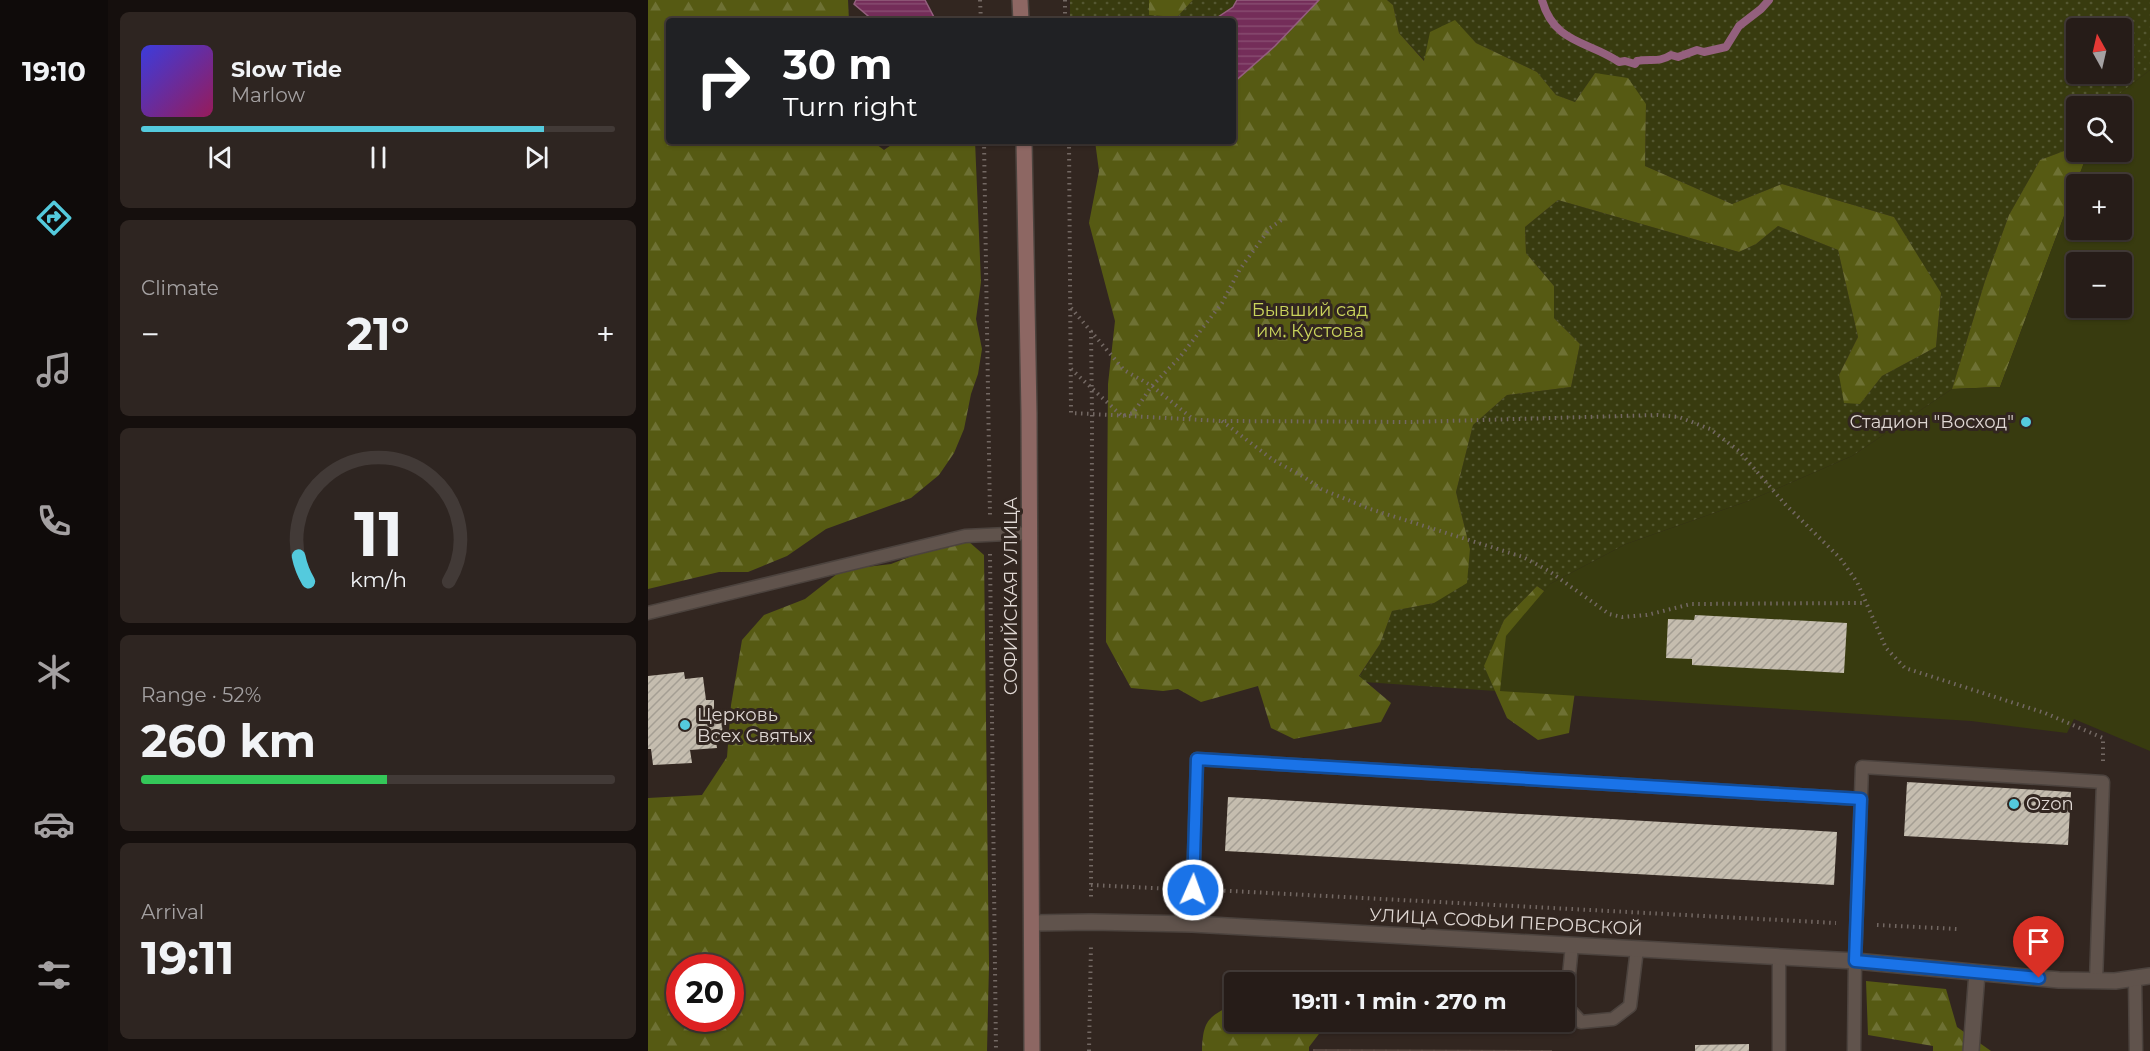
<!DOCTYPE html>
<html lang="en">
<head>
<meta charset="utf-8">
<style>
  body { margin:0; font-family:Montserrat,sans-serif; background:#2e2521; color:#f1f3f6; height:100vh; display:flex; flex-direction:column; font-size:22px; white-space:nowrap }
  * { box-sizing:border-box; margin:0 }
  p { font-size:20px; color:#a4a1a2 }
  .icon { flex:none; width:33px; height:33px; fill:none; stroke:currentColor; stroke-width:2; stroke-linecap:round; stroke-linejoin:round }
  .map { position:relative; flex:1; overflow:hidden }
  .sheet { display:flex; flex-direction:column; gap:12px; padding:12px; background:#150f0d; width:540px }
  .sheet>* { flex:none }
  .banner { position:absolute; left:18px; top:18px; width:570px; height:126px; border-radius:6px; box-shadow:0 2px 4px #0004,0 0 0 2px #423a37; background:#202124; color:#fff; overflow:hidden }
  .needle { width:39px; rotate:352deg }
  .controls { position:absolute; left:1418px; top:18px; display:grid; gap:12px }
  .controls a { display:grid; place-items:center; width:66px; height:66px; border-radius:6px; background:#261c18; box-shadow:0 2px 4px #0004,0 0 0 2px #423a37; font-size:30px }
  .speed { position:absolute; left:18px; top:954px; display:flex; gap:12px; font-size:30px; font-weight:700; text-align:center }
  .speed>* { display:grid; place-content:center; width:78px; height:78px; border-radius:50%; background:#261c18; box-shadow:0 2px 4px #0004,0 0 0 2px #423a37; line-height:1 }
  .speed .limit { border:9px solid #d22; background:#fff; color:#111 }
  .pin { position:absolute; display:grid; place-items:center; width:51px; height:51px; color:#fff; margin:-62px -26px; border-radius:50% 50% 50% 0; rotate:-45deg; box-shadow:0 0 6px #0007 }
  .pin .icon { rotate:45deg }
  .me { position:absolute; width:66px; margin:-33px; rotate:2deg; stroke-linejoin:round; filter:drop-shadow(0 0 4px #0008) }
  .turn { display:flex; align-items:center; gap:21px; height:126px; padding:0 18px; font-size:27px }
  .turn .icon { width:78px; height:78px; stroke-width:2.5 }
  .turn b { display:block; font-size:42px; line-height:51px }
  .big { font-size:45px; font-weight:700; line-height:1.1 }
  .sheet .widget { flex:1; display:flex; flex-direction:column; justify-content:center; gap:9px; min-width:0; padding:0 21px; border-radius:9px; background:#2e2521 }
  .sheet .dial { align-items:center; gap:0 }
  .dial svg { height:156px; overflow:visible; fill:none; stroke:#423a37; stroke-width:7; stroke-linecap:round; text-anchor:middle }
  .dial text { fill:#f1f3f6; stroke:none }
  .song { display:flex; align-items:center; gap:18px }
  .cover { width:72px; height:72px; border-radius:9px; background:linear-gradient(135deg,hsl(240 70% 55%),hsl(330 70% 35%)) }
  .played { height:6px; border-radius:3px; background:linear-gradient(90deg,#54cadd 85%,#423a37 85%) }
  .keys { display:flex; justify-content:space-around; direction:ltr }
  .heat { display:flex; justify-content:space-between; align-items:center; font-size:33px; direction:ltr }
  .charge { height:9px; border-radius:4px; background:linear-gradient(90deg,#34c759 52%,#423a37 0) }
  .trip { position:absolute; left:576px; top:972px; width:351px; height:60px; border-radius:6px; background:#261c18; box-shadow:0 2px 4px #0004,0 0 0 2px #423a37; font-weight:700; line-height:60px; text-align:center }
  main { display:flex; flex:1; min-height:0 }
  .dock { display:flex; flex-direction:column; width:108px; justify-content:space-around; align-items:center; background:#0f0b0a; color:#a4a1a2 }
  .dock .icon { width:42px; height:42px }
  .dock .current { color:#54cadd }
  .dock b { font-size:27px; color:#f1f3f6 }
  .map>svg:first-child { display:block }
  .industrial { fill:url(#industrial-grid) }
  .grass { fill:url(#grass-dots); fill-rule:evenodd }
  .forest { fill:url(#forest-firs); fill-rule:evenodd }
  .park { fill:#383b0f; fill-rule:evenodd }
  .water { fill:url(#water-rules); stroke:#94607e; stroke-width:1.5 }
  .lines { fill:none; stroke-linecap:round; stroke-linejoin:round }
  .stream { stroke:#94607e; stroke-width:8 }
  .building { fill:url(#building-hatch) }
  .service-casing { stroke:#4c433e; stroke-width:15 }
  .minor-casing { stroke:#4c433e; stroke-width:18 }
  .secondary-casing { stroke:#4c433e; stroke-width:18 }
  .path { stroke:#736863; stroke-width:4; stroke-dasharray:1.5 4.5; stroke-linecap:butt }
  .service { stroke:#60534c; stroke-width:12 }
  .minor { stroke:#60534c; stroke-width:15 }
  .secondary { stroke:#8d6763; stroke-width:15 }
  .route-casing { stroke:#114b97; stroke-width:15 }
  .route { stroke:#1a73e8; stroke-width:10 }
  .poi-dot { fill:#54cadd; stroke:#322620; stroke-width:2 }
  .labels { text-anchor:middle; stroke-width:6; stroke-linejoin:round; paint-order:stroke }
  .park-label { font-size:18px; fill:#cad45c; stroke:#322620 }
  .poi-label { font-size:18px; fill:#dfd7d3; stroke:#322620; text-anchor:start }
  .street-label { font-size:18px; fill:#dfd7d3; stroke:#322620 }
</style>
</head>
<body>
<main>
<nav class="dock">
<b>19:10</b>
<svg class="icon current" aria-label="directions" viewBox="0 0 24 24"><path d="M12 3l9 9-9 9-9-9zM9 14v-3h6M13 9l2 2-2 2"/></svg>
<svg class="icon" aria-label="music" viewBox="0 0 24 24"><path d="M9 18V5l10-2v13"/><circle cx="6" cy="18" r="3"/><circle cx="16" cy="16" r="3"/></svg>
<svg class="icon" aria-label="phone" viewBox="0 0 24 24"><path d="M5 4h4l2 5-3 2q2 4 5 5l2-3 5 2v4C11 20 4 13 5 4z"/></svg>
<svg class="icon" aria-label="climate" viewBox="0 0 24 24"><path d="M12 3v18M4 7l16 10M4 17L20 7"/></svg>
<svg class="icon" aria-label="car" viewBox="0 0 24 24"><path d="M5 17H2v-5l4-1 3-4h7l3 4 3 1v5h-3M9 17h6M6 11h13"/><circle cx="7" cy="17" r="2"/><circle cx="17" cy="17" r="2"/></svg>
<svg class="icon" aria-label="filters" viewBox="0 0 24 24"><path d="M4 7h16M4 17h16"/><circle cx="9" cy="7" r="2"/><circle cx="15" cy="17" r="2"/></svg>
</nav>
<section class="sheet">
<div class="widget">
<div class="song"><i class="cover"></i><div><b>Slow Tide</b><p>Marlow</p></div></div>
<div class="played"></div>
<div class="keys"><svg class="icon" aria-label="previous" viewBox="0 0 24 24"><path d="M18 5L8 12l10 7zM5 5v14"/></svg><svg class="icon" aria-label="pause" viewBox="0 0 24 24"><path d="M8 5v14M16 5v14"/></svg><svg class="icon" aria-label="next" viewBox="0 0 24 24"><path d="M6 5l10 7-10 7zM19 5v14"/></svg></div>
</div>
<div class="widget"><p>Climate</p>
<div class="heat"><a>−</a><b class="big">21°</b><a>+</a></div>
</div>
<div class="widget dial"><svg viewBox="0 0 100 80">
<path d="M14 69A42 42 0 1 1 86 69"/>
<path d="M14 69A42 42 0 0 1 9 56" stroke="#54cadd"/>
<text x="50" y="56" font-size="32" font-weight="700">11</text>
<text x="50" y="72" font-size="11">km/h</text>
</svg></div>
<div class="widget"><p>Range · 52%</p><b class="big">260 km</b><div class="charge"></div></div>
<div class="widget"><p>Arrival</p><b class="big">19:11</b></div>
</section>
<div class="map">
<svg width="1502" height="1051" viewBox="0 0 1502 1051">
  <defs>
    <pattern id="industrial-grid" width="8" height="8" patternUnits="userSpaceOnUse" patternTransform="scale(1.5)"><rect width="8" height="8" fill="#402e25"/><path d="M0 4h8M4 0v8" fill="none" stroke="#5b4c44"/></pattern>
    <pattern id="grass-dots" width="8" height="8" patternUnits="userSpaceOnUse" patternTransform="scale(1.5)"><rect width="8" height="8" fill="#383b0f"/><path d="M2 2h.1M6 6h.1" fill="none" stroke="#545731" stroke-width="1.8" stroke-linecap="round"/></pattern>
    <pattern id="forest-firs" width="22" height="20" patternUnits="userSpaceOnUse" patternTransform="scale(1.5)"><rect width="22" height="20" fill="#565a13"/><path d="M5 1l3.5 6h-7zM16 11l3.5 6h-7z" fill="#6e7134"/></pattern>
    <pattern id="water-rules" width="6" height="5" patternUnits="userSpaceOnUse" patternTransform="scale(1.5)"><rect width="6" height="5" fill="#742d59"/><path d="M0 2.5h6" fill="none" stroke="#874b70"/></pattern>
    <pattern id="building-hatch" width="6" height="6" patternUnits="userSpaceOnUse" patternTransform="scale(1.5)"><rect width="6" height="6" fill="#c5bdaf"/><path d="M-1 1l2-2M0 6l6-6M5 7l2-2" fill="none" stroke="#a49e93"/></pattern>
  </defs>
  <rect width="100%" height="100%" fill="#322620"/>
  <path class="industrial" d="M 665,1049 L 904,1050 L 904,1051 L 665,1051 Z"/>
  <path class="grass" d="M 422,0 L 501,0 L 501,14 L 529,17 L 545,0 L 589,0 L 585,7 L 564,21 L 422,21 Z
    M 739,0 L 1502,0 L 1502,70 L 1457,105 L 1428,106 L 1428,124 L 1416,151 L 1392,160 L 1361,215 L 1337,281 L 1304,389 L 1204,456 L 1103,500 L 978,544 L 902,584 L 897,591 L 889,586 L 856,620 L 837,666 L 848,691 L 716,682 L 711,677 L 732,644 L 744,611 L 786,603 L 822,549 L 808,492 L 825,425 L 859,395 L 923,387 L 932,344 L 906,318 L 906,286 L 878,253 L 877,227 L 910,200 L 1091,252 L 1108,244 L 1130,226 L 1190,250 L 1210,337 L 1191,375 L 1212,404 L 1234,376 L 1288,347 L 1293,294 L 1246,217 L 1134,184 L 1084,204 L 997,166 L 998,104 L 947,73 L 927,102 L 908,95 L 889,72 L 828,43 L 807,21 L 777,61 L 751,33 L 745,5 ZM 1428,28 L 1473,28 L 1473,74 L 1428,74 Z"/>
  <path class="forest" d="M 0,0 L 200,0 L 201,21 L 21,21 L 21,141 L 224,141 L 236,150 L 249,141 L 327,141 L 333,282 L 328,319 L 334,349 L 330,374 L 323,394 L 316,429 L 306,453 L 291,475 L 263,498 L 178,529 L 139,556 L 100,572 L 71,572 L 0,589 Z
    M 501,0 L 545,0 L 529,17 L 501,15 Z
    M 671,0 L 739,0 L 745,5 L 751,33 L 776,61 L 782,32 L 807,20 L 828,43 L 889,72 L 908,95 L 927,102 L 947,73 L 980,78 L 998,104 L 997,166 L 1084,204 L 1134,184 L 1246,217 L 1293,293 L 1288,347 L 1234,376 L 1212,404 L 1196,403 L 1191,375 L 1210,337 L 1190,250 L 1130,226 L 1108,244 L 1091,252 L 910,200 L 877,227 L 878,253 L 906,286 L 906,318 L 932,344 L 923,387 L 859,395 L 825,425 L 808,492 L 822,549 L 819,583 L 786,603 L 744,611 L 732,644 L 711,676 L 743,703 L 733,722 L 646,739 L 623,728 L 610,686 L 553,702 L 530,689 L 515,691 L 483,688 L 458,642 L 460,384 L 467,321 L 441,223 L 451,171 L 447,141 L 585,141 L 585,83 L 627,46 Z
    M 1428,124 L 1428,152 L 1440,152 L 1352,387 L 1304,389 L 1337,281 L 1361,215 L 1392,160 L 1416,151 Z
    M 320,541 L 336,555 L 341,965 L 339,1051 L 0,1051 L 0,798 L 54,795 L 79,757 L 83,705 L 94,640 L 116,615 L 157,599 L 194,570 L 243,564 L 292,545 ZM 32,968 L 82,968 L 82,1018 L 32,1018 Z
    M 889,586 L 928,613 L 929,678 L 921,733 L 890,740 L 859,718 L 836,666 L 856,620 Z
    M 1218,981 L 1298,989 L 1309,1027 L 1343,1051 L 1285,1051 L 1285,1046 L 1220,1035 Z
    M 586,1004 L 586,1022 L 680,1022 L 661,1047 L 661,1051 L 554,1051 C 555,1020 560,1017 586,1004 Z"/>
  <path class="park" d="M 1502,70 L 1502,751 L 1426,719 L 1419,733 L 1323,721 L 852,691 L 858,636 L 902,584 L 978,544 L 1103,500 L 1204,456 L 1304,389 L 1352,387 L 1440,152 L 1473,152 L 1473,106 L 1457,105 ZM 1428,184 L 1473,184 L 1473,230 L 1428,230 ZM 1428,262 L 1473,262 L 1473,308 L 1428,308 Z"/>
  <path class="water" d="M 208,0 L 277,0 L 288,21 L 226,21 L 206,4 Z
    M 589,0 L 671,0 L 627,46 L 585,83 L 585,21 L 564,21 L 585,7 Z"/>
  <g class="lines">
    <path class="stream" d="M 894,0 C 906,44 941,41 971,62 L 977,61 L 987,64 L 989,61 C 1002,58 1011,63 1023,55 L 1030,57 L 1049,50 L 1056,52 L 1078,47 L 1091,26 L 1113,9 L 1121,0"/>
  </g>
  <path class="building" d="M 1047,615 L 1199,623 L 1196,673 L 1044,665 L 1044,659 L 1018,658 L 1020,619 L 1046,620 Z
    M 36,672 L 37,679 L 55,677 L 58,700 L 66,700 L 66,710 L 73,709 L 75,740 L 68,741 L 69,748 L 42,750 L 44,763 L 5,765 L 3,749 L 0,749 L 0,676 Z
    M 1259,782 L 1423,792 L 1420,845 L 1256,836 Z
    M 580,797 L 1189,832 L 1186,885 L 577,851 Z
    M 1101,1044 L 1101,1051 L 1047,1051 L 1047,1045 Z"/>
  <g class="lines">
    <defs>
      <path id="service" d="M 0,613 L 317,536 L 382,533
        M 544,924 L 549,759 L 1213,799
        M 924,945 L 918,1006 L 933,1022 L 965,1019 L 982,1006 L 989,949
        M 1131,956 L 1131,1051
        M 1487,979 L 1488,1051
        M 1206,1051 L 1207,961 L 1214,767 L 1455,782 L 1448,981"/>
      <path id="minor" d="M 384,923 L 443,922 L 544,924 L 1207,961 L 1411,980 L 1467,981 L 1502,976
        M 1323,1051 L 1329,973"/>
      <path id="secondary" d="M 372,0 L 373,21
        M 376,141 L 381,413 L 384,1051"/>
    </defs>
    <use href="#service" class="service-casing"/>
    <use href="#minor" class="minor-casing"/>
    <use href="#secondary" class="secondary-casing"/>
    <path class="path" d="M 332,0 L 333,21
      M 417,0 L 417,21
      M 336,141 L 342,516
      M 421,141 L 423,413 L 444,414 L 443,900
      M 423,308 L 476,370 L 504,386 L 545,419
      M 443,331 L 444,414 L 573,421 L 764,422 L 1009,415 L 1031,417 L 1062,429 L 1091,451 L 1137,504 L 1192,558 L 1209,582 L 1238,648 L 1257,668 L 1397,713 L 1455,738 L 1455,763
      M 423,369 L 474,416 L 485,413 L 504,386 L 532,357 L 574,303 L 592,269 L 622,228 L 635,219
      M 574,421 L 625,460 L 656,477 L 673,489 L 722,509 L 875,557 L 901,571 L 961,614 L 974,617 L 999,615 L 1043,604 L 1217,603
      M 342,554 L 348,1051
      M 443,885 L 526,889
      M 564,890 L 1188,923
      M 1229,925 L 1309,929
      M 441,1051 L 443,944"/>
    <use href="#service" class="service"/>
    <use href="#minor" class="minor"/>
    <use href="#secondary" class="secondary"/>
  </g>
  <g class="lines">
    <defs>
      <path id="route" d="M 545,890 L 549,759 L 1213,799 L 1207,961 L 1391,978"/>
    </defs>
    <use href="#route" class="route-casing"/>
    <use href="#route" class="route"/>
  </g>
  <g class="poi-dot">
    <circle cx="1378" cy="422" r="6"/>
    <circle cx="37" cy="725" r="6"/>
    <circle cx="1366" cy="804" r="6"/>
  </g>
  <g class="labels">
    <g class="park-label">
      <text x="662" y="316">Бывший сад<tspan x="662" dy="21">им. Кустова</tspan></text>
    </g>
    <g class="poi-label">
      <text x="1366" y="428" text-anchor="end">Стадион "Восход"</text>
      <text x="49" y="721">Церковь<tspan x="49" dy="21">Всех Святых</tspan></text>
      <text x="1378" y="810">Ozon</text>
    </g>
    <g class="street-label">
      <text transform="translate(363 596) rotate(-90)" y="6">СОФИЙСКАЯ УЛИЦА</text>
      <text transform="translate(858 922) rotate(3)" y="6">УЛИЦА СОФЬИ ПЕРОВСКОЙ</text>
    </g>
  </g>
</svg>
<div class="controls">
<a><svg class="needle" viewBox="-14 -14 28 28"><path d="M0-13l5 13h-10z" fill="#e53935"/><path d="M0 13l5-13h-10z" fill="#a4a1a2"/></svg></a>
<a><svg class="icon" aria-label="search" viewBox="0 0 24 24"><circle cx="10" cy="10" r="6"/><path d="M15 15l6 6"/></svg></a>
<a>+</a>
<a>−</a>
</div>
<div class="speed"><div class="limit">20</div></div>
<div class="pin" style="left:1391px;top:978px;background:#d93025"><svg class="icon" aria-label="arrive" viewBox="0 0 24 24"><path d="M6 21V4h12l-3 4 3 4H6"/></svg></div>
<svg class="me" style="left:545px;top:890px" viewBox="-20 -20 40 40"><circle r="17" fill="#1a73e8" stroke="#fff" stroke-width="3"/><path d="M0-11L8 9 0 5-8 9z" fill="#fff"/></svg>
<div class="trip">19:11 · 1 min · 270 m</div>
<div class="banner">
<div class="turn"><svg class="icon" aria-label="right" viewBox="0 0 24 24"><path d="M7 20v-9h11M14 6l5 5-5 5"/></svg><div><b>30 m</b>Turn right</div></div>
</div>
</div>
</main>
</body>
</html>
